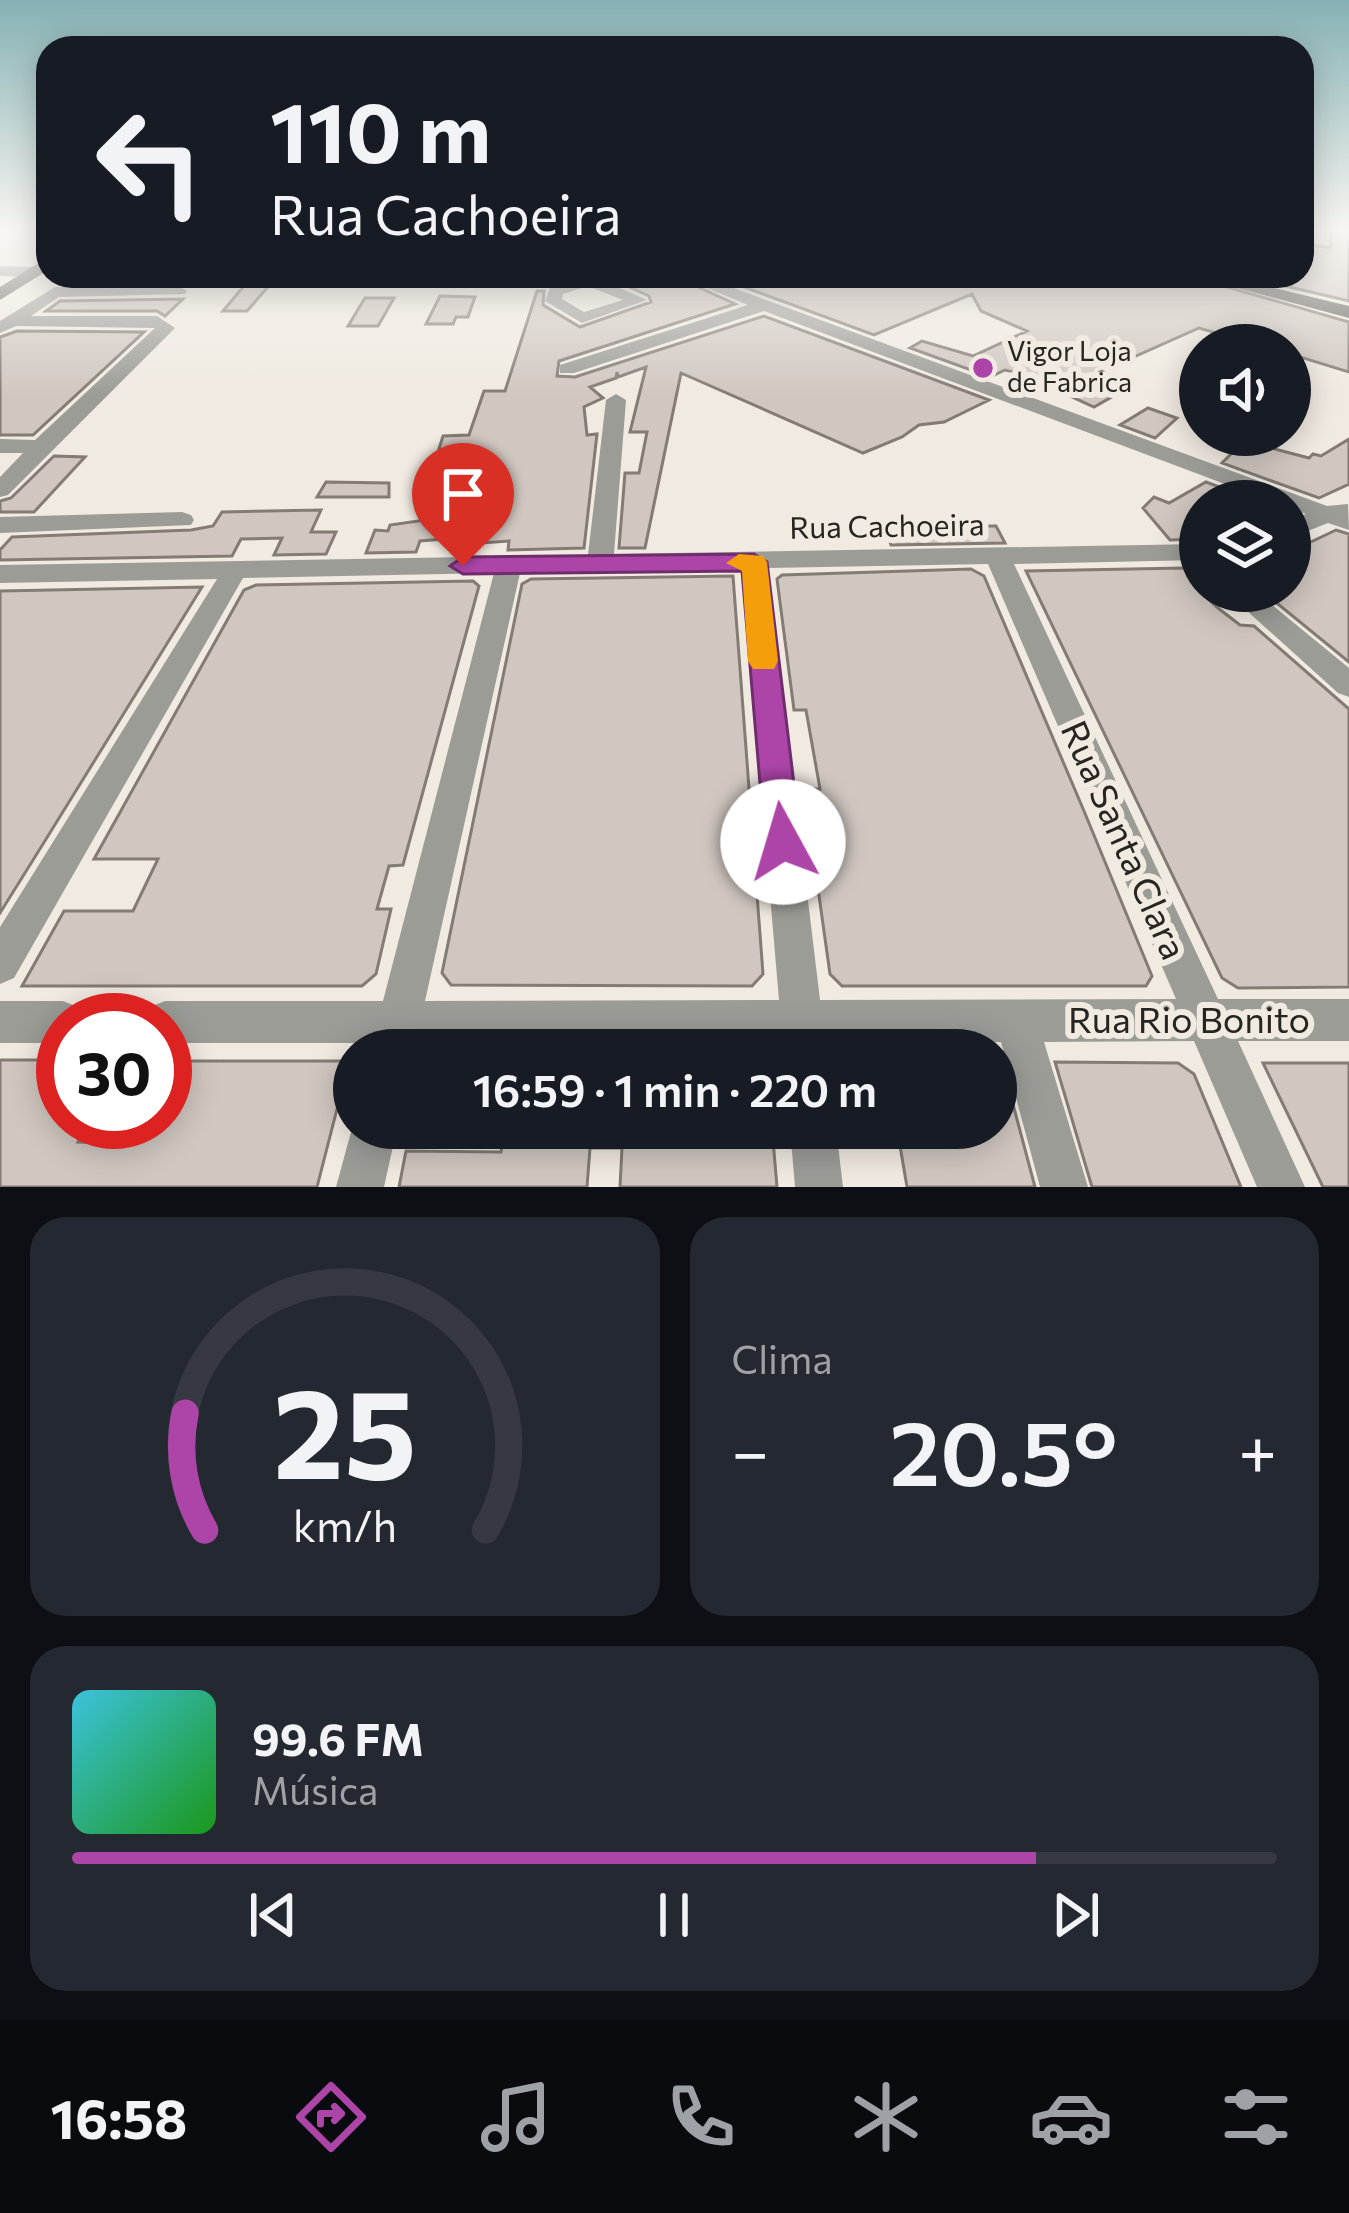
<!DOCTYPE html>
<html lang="pt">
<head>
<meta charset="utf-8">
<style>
  body { margin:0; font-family:Commissioner,sans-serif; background:#242831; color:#f1f3f6; height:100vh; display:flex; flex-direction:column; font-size:45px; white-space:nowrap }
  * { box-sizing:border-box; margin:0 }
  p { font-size:39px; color:#9ea1a6 }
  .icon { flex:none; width:66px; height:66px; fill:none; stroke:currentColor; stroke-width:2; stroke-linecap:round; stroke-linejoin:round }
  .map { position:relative; height:1187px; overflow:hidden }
  .sheet { display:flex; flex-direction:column; gap:30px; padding:30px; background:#0d0f14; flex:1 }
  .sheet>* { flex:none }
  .hud { position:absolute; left:36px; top:36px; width:1278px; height:252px; border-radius:36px; box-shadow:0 6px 30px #0003; background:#171b24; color:#f1f3f6; overflow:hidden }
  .fabs { position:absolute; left:1179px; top:324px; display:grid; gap:24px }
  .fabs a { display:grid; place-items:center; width:132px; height:132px; border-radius:50%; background:#171b24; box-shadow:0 6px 30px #0003; font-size:60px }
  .speed { position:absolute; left:36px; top:993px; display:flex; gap:24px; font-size:60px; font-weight:700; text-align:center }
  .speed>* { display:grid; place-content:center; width:156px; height:156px; border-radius:50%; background:#171b24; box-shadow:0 6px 30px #0003; line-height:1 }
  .speed .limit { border:18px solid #d22; background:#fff; color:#111 }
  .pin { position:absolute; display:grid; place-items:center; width:102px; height:102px; color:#fff; margin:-123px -51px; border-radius:50% 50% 50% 0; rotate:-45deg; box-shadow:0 0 12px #0007 }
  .pin .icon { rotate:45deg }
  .me { position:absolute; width:132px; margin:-66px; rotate:354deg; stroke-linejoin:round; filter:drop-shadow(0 0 9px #0008) }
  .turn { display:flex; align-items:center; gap:42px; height:252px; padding:0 36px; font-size:54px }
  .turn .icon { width:156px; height:156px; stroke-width:2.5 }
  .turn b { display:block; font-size:84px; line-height:102px }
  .big { font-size:90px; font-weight:600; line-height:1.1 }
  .sheet .card { flex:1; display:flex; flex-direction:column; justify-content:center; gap:18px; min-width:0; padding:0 42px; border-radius:36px; background:#242831 }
  .sheet .dial { align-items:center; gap:0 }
  .dial svg { height:312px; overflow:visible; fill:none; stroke:#363941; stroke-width:7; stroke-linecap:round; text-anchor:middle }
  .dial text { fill:#f1f3f6; stroke:none }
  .song { display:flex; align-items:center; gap:36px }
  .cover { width:144px; height:144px; border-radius:18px; background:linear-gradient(135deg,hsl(190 70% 55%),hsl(120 70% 35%)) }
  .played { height:12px; border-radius:6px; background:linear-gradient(90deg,#ad45a8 80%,#363941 80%) }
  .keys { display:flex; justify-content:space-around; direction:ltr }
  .heat { display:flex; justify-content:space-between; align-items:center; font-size:66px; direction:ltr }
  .sheet .tiles { flex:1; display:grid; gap:30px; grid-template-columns:1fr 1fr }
  .card:last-child { grid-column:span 2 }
  .trip { position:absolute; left:333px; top:1029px; width:684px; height:120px; border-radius:60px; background:#171b24; box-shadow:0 6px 30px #0003; font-weight:600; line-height:120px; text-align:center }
  .tabs { display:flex; height:192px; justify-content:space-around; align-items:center; background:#090b0e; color:#9ea1a6 }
  .tabs .icon { width:84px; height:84px }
  .tabs .selected { color:#ad45a8 }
  .tabs b { font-size:54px; color:#f1f3f6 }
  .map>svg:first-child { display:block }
  .building { fill:#d0c7c0; stroke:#837b74; stroke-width:3 }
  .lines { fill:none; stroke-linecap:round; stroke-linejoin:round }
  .minor { fill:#9c9c97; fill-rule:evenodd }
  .major { fill:#5b5b53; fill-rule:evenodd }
  .route { fill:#ad45a8; stroke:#702d6d; stroke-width:3 }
  .slow { fill:#f59e0b }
  .poi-dot { fill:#ad45a8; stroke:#f0eae1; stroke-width:4.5 }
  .labels { text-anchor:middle; stroke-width:12; stroke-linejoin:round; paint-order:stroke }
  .far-poi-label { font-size:27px; fill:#272521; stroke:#f0eae1; text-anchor:start }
  .street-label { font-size:30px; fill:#272521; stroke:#f0eae1 }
  .near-street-label { font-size:36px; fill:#272521; stroke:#f0eae1 }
</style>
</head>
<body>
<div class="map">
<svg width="1349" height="1187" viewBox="0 0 1349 1187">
  <rect width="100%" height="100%" fill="#f0eae1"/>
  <path class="building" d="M 1332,230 L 1349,230 L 1349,301 L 1243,276 L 1302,276 L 1302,243 L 1330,248 Z
    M 616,276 L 674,276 L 735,304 L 559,361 L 557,376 L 575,377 L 764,316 L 989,400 L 944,422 L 919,425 L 902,437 L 863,453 L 681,373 L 645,548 L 619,548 L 625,473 L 639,473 L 647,432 L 630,432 L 646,367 L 618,377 L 617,372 L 616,378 L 590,387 L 603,398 L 584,407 L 587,435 L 597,434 L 584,548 L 508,550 L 509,541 L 482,543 L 482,536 L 420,541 L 416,552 L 366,553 L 375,530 L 388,531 L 390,525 L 488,511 L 487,497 L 424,497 L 443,436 L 469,435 L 484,391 L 505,391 L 537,291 L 544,291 L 543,305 L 580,327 L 651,302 L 649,296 L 614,280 Z
    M 714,276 L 1189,276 L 1349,322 L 1349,372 L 1290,354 L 1290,345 L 1258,345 L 1199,328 L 1098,373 L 1107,377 L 1093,384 L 1115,395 L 1094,407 L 1022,374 L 1005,370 L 990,377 L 910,348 L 922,341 L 973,356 L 1027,331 L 981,311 L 972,294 L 874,335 Z
    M 248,281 L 273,281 L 247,311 L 223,311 Z
    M 440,296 L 475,297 L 468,317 L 456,317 L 453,324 L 426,324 Z
    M 365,298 L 394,298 L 378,326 L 348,326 Z
    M 183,299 L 165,316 L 157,311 L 46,311 L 60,301 Z
    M 17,331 L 144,332 L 33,435 L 0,435 L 0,337 Z
    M 1148,408 L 1177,418 L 1155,438 L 1120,425 Z
    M 1349,439 L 1349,484 L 1319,498 L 1222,463 L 1240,445 L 1248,448 L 1252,443 L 1309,458 L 1313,454 L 1321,456 Z
    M 54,456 L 85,457 L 34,512 L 0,512 L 0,501 L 11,498 Z
    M 326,482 L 389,483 L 389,497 L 317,497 Z
    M 1206,482 L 1257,501 L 1200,501 L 1200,539 L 1170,540 L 1143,508 L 1154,497 L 1169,503 Z
    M 321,510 L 311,532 L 336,532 L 326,554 L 274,555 L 282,538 L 241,539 L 232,556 L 0,560 L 0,550 L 12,537 L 191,530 L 213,526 L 222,512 Z
    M 978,522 L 980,526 L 996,526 L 1005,543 L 891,545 L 884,523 Z
    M 1336,530 L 1349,534 L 1349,662 L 1267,595 L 1290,591 L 1290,552 Z
    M 1184,568 L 1200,579 L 1200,591 L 1218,608 L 1240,625 L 1254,626 L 1349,709 L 1349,987 L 1238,988 L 1222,978 L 1026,571 Z
    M 971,569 L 984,576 L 1084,811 L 1152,976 L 1146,986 L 842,986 L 830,974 L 804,789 L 820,789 L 806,710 L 794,710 L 777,579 L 782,575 Z
    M 733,576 L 763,974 L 752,986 L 451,985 L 442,973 L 522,584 L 531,579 Z
    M 473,581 L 479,586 L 403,865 L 389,866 L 377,909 L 391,909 L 376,974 L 362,986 L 22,986 L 64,911 L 133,911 L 158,859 L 94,859 L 244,590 L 256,585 Z
    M 202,587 L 43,844 L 0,913 L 0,591 Z
    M 0,1060 L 63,1060 L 63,1122 L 87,1122 L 78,1142 L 110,1143 L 119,1122 L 165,1122 L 165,1061 L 342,1061 L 347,1070 L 317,1187 L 0,1187 Z
    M 1055,1062 L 1178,1063 L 1194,1074 L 1241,1187 L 1092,1187 Z
    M 996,1063 L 1002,1063 L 1035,1187 L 907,1187 L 897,1128 L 996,1128 Z
    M 1263,1063 L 1349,1063 L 1349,1187 L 1323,1187 Z
    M 505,1128 L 772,1128 L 777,1187 L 620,1187 L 622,1148 L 590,1148 L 587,1187 L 399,1187 L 406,1151 L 501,1152 Z"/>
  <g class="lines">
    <path class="minor" d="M 0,266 L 33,267 L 41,272 L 33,277 L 0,276 Z
      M 588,276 L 612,276 L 604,281 L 647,300 L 582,323 L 545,301 L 550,288 ZM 588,286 L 623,300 L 584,312 L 562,299 L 563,294 Z
      M 678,276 L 701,276 L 1327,506 L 1348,504 L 1349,530 L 1328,523 L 1290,538 L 1290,521 L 1306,514 L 1290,508 L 1290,501 L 1270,501 L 764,311 L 574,373 L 560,373 L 560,365 L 748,305 Z
      M 179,286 L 187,291 L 185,294 L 59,297 L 31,316 L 157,316 L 175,328 L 8,495 L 0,497 L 0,477 L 23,453 L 0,453 L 0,439 L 35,440 L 155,328 L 16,326 L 0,333 L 0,321 L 55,287 Z
      M 616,394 L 626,400 L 614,554 L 1200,544 L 1200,560 L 1014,564 L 1218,999 L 1349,999 L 1349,1041 L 1238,1041 L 1305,1187 L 1257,1187 L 1194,1041 L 1044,1042 L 1088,1187 L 1040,1187 L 1001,1042 L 826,1042 L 827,1050 L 783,1050 L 783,1042 L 415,1043 L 414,1050 L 370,1050 L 372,1043 L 165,1043 L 165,1020 L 145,1020 L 150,1007 L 165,1001 L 383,1001 L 494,573 L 243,578 L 14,978 L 0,984 L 0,927 L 217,579 L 0,583 L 0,565 L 588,555 L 606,400 ZM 988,564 L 1176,999 L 820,1000 L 768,568 ZM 742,569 L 779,1000 L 425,1001 L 520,573 Z
      M 182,512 L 191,515 L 194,520 L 191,525 L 0,533 L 0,517 Z
      M 1225,591 L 1255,591 L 1349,668 L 1349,697 L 1338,693 Z
      M 0,1001 L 63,1001 L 78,1007 L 83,1020 L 63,1020 L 63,1043 L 0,1043 Z
      M 354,1121 L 354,1128 L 397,1128 L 384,1187 L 336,1187 Z
      M 790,1128 L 836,1128 L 843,1187 L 795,1187 Z"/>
    <path class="major" d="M 48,257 L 48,270 L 0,300 L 0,287 Z
      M 1193,276 L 1224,276 L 1349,306 L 1349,318 Z"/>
  </g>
  <linearGradient id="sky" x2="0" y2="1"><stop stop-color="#85b0b3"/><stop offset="0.58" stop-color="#f8f6f2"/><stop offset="1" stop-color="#f8f6f2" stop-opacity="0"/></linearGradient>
  <rect width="1349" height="396" fill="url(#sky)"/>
  <path class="route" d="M 754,554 L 767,562 L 801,842 L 795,854 L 783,858 L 770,854 L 765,842 L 742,571 L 463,574 L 450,566 L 463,557 Z"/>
  <path class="slow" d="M 739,554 L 763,556 L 767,562 L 778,661 L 774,669 L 753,669 L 748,661 L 742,571 L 726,563 Z"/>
  <circle class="poi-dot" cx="983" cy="368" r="12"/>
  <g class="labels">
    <g class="far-poi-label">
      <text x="1007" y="361">Vigor Loja<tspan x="1007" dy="31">de Fabrica</tspan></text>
    </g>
    <g class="street-label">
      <text transform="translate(887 527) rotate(-1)" y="10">Rua Cachoeira</text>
    </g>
    <g class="near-street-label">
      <text transform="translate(1124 840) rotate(66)" y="13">Rua Santa Clara</text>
      <text x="1189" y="1033">Rua Rio Bonito</text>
    </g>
  </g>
</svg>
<div class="fabs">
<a><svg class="icon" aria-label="sound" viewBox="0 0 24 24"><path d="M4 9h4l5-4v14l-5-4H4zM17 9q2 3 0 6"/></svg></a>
<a><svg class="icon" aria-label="layers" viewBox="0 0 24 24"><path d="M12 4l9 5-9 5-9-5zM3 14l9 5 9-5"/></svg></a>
</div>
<div class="speed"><div class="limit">30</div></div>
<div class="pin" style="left:463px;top:566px;background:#d93025"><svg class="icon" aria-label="arrive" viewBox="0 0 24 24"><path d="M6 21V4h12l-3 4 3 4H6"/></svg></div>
<svg class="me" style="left:783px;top:842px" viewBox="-20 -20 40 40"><circle r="19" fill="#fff"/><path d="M0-13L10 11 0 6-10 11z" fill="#ad45a8"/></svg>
<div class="trip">16:59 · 1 min · 220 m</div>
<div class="hud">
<div class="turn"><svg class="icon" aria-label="left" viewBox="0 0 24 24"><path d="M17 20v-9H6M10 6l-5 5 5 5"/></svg><div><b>110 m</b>Rua Cachoeira</div></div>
</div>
</div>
<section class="sheet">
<div class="tiles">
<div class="card dial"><svg viewBox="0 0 100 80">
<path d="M14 69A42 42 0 1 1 86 69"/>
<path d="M14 69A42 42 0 0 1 9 39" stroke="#ad45a8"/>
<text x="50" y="56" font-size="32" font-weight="700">25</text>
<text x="50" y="72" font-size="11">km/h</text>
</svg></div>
<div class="card"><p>Clima</p>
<div class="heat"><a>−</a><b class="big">20.5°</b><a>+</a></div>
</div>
<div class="card">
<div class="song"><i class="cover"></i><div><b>99.6 FM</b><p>Música</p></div></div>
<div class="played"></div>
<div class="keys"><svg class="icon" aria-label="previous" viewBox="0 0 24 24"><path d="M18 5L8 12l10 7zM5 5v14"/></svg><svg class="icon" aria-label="pause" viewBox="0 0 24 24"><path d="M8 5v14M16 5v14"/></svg><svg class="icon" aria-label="next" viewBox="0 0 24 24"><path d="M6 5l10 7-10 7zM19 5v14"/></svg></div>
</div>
</div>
</section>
<nav class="tabs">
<b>16:58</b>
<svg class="icon selected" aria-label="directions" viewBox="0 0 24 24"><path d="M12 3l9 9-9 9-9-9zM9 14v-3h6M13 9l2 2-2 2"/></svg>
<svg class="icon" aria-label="music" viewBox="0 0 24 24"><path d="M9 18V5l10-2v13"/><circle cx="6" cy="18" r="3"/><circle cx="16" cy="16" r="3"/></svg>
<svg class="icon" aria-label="phone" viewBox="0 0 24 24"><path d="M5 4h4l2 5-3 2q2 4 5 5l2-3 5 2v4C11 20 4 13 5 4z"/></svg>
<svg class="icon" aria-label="climate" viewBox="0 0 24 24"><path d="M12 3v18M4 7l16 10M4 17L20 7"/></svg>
<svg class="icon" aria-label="car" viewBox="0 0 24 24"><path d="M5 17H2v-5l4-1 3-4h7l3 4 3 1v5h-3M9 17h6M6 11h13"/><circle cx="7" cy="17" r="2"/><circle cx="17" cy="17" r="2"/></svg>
<svg class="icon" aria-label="filters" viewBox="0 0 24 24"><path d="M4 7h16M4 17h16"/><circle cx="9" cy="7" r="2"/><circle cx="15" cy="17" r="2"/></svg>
</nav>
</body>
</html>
